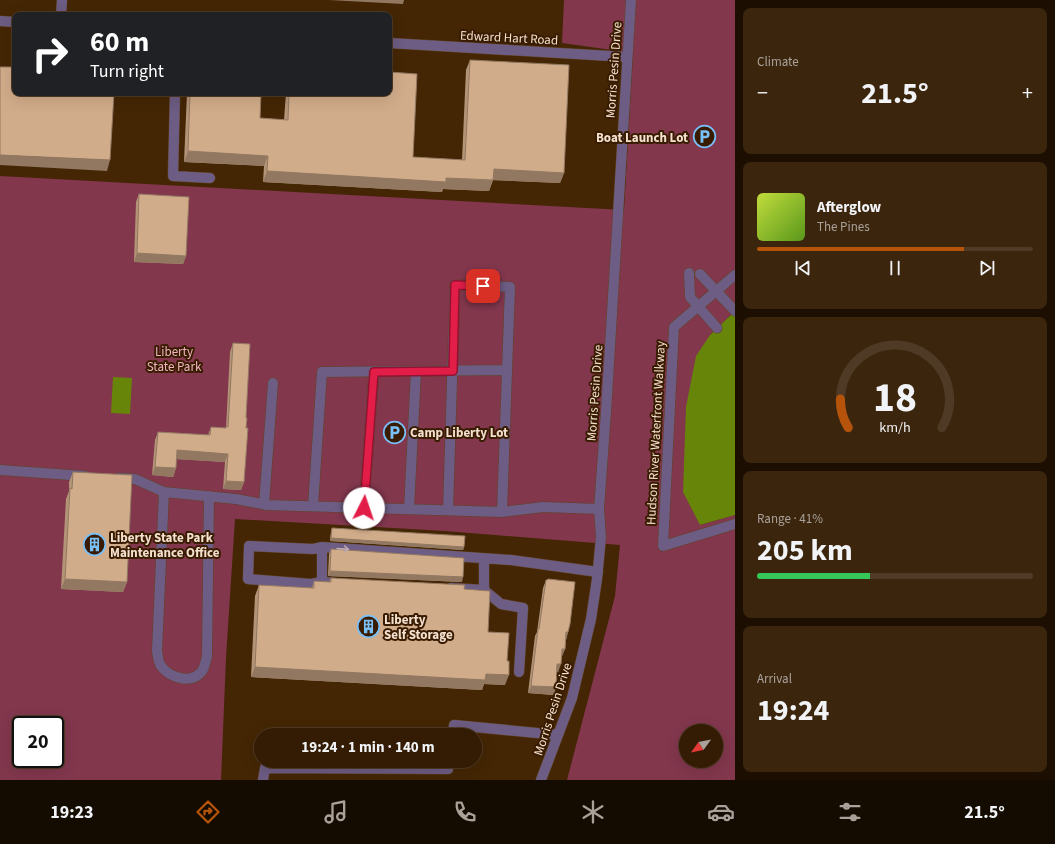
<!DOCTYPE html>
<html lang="en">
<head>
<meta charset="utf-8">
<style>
  body { margin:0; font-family:"Source Sans 3",sans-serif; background:#3b250d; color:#f1f3f6; height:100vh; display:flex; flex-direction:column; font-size:15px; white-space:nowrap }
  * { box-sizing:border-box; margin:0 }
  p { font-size:13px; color:#a9a19a }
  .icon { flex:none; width:22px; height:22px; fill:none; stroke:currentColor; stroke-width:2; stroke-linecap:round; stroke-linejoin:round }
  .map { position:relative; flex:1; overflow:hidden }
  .drawer { display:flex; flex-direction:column; gap:8px; padding:8px; background:#1c0f02; width:320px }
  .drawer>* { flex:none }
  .banner { position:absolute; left:12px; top:12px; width:380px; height:84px; border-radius:8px; box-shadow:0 4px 16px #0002,0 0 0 1px #4e3a25; background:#202124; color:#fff; overflow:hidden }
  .needle { width:26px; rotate:237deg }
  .fabs { position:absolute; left:679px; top:724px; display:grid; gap:8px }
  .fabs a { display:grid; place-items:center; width:44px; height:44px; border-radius:50%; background:#331c03; box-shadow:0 4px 16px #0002,0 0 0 1px #4e3a25; font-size:20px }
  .speed { position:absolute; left:12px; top:716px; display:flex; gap:8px; font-size:20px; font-weight:700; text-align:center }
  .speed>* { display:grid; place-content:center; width:52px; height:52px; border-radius:50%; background:#331c03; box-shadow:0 4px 16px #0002,0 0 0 1px #4e3a25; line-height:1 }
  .speed .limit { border:2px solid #111; border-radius:6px; background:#fff; color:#111 }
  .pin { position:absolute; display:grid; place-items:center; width:34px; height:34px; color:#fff; margin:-17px; border-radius:8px; box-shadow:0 2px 6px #0006 }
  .me { position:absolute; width:44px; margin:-22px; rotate:4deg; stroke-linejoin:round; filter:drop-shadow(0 0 3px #0008) }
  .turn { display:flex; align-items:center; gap:14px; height:84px; padding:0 12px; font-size:18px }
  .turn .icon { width:52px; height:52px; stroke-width:2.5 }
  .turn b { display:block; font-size:28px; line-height:34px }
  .big { font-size:30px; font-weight:700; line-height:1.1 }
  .drawer .tile { flex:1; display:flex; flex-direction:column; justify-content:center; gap:6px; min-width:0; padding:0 14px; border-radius:8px; background:#3b250d }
  .drawer .dial { align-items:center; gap:0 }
  .dial svg { height:104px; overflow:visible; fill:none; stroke:#4e3a25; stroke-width:7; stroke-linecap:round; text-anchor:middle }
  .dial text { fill:#f1f3f6; stroke:none }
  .song { display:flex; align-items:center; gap:12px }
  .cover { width:48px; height:48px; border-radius:6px; background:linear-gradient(135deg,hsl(70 70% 55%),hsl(90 70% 35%)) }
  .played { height:4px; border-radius:2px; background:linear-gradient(90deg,#b45309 75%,#4e3a25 75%) }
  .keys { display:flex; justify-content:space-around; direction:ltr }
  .heat { display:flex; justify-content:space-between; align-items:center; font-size:22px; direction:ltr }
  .charge { height:6px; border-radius:3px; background:linear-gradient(90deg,#34c759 41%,#4e3a25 0) }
  .trip { position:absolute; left:254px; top:728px; width:228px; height:40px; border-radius:20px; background:#331c03; box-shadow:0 4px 16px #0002,0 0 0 1px #4e3a25; font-weight:700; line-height:40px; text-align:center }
  .tab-bar { display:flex; height:64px; justify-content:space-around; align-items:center; background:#140b01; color:#a9a19a }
  .tab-bar .icon { width:28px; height:28px }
  .tab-bar .active { color:#b45309 }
  .tab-bar b { font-size:18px; color:#f1f3f6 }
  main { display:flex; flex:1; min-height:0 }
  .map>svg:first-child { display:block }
  .green { fill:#82374d; fill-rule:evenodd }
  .water { fill:#678509 }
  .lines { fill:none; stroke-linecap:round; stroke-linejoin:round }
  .minor-casing { stroke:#604424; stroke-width:11 }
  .minor { stroke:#6d5c83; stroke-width:10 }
  .wall { fill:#b49477 }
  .shaded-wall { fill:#927861 }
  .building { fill:#d1ac8a; stroke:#927861 }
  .oneway { stroke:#beabb1 }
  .route-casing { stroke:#92132f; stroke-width:10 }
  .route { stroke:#e11d48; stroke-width:7 }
  .labels { text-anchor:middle; stroke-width:4; stroke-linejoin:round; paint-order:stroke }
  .street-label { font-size:13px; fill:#f4e0cf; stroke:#391c00 }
  .poi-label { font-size:13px; font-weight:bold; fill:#f4e0cf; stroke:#391c00; text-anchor:start }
  .park-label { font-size:13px; fill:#eeb5c1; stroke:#391c00 }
</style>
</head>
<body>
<main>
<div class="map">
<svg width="735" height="780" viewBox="0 0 735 780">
  <rect width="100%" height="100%" fill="#442604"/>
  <path class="green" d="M 564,0 L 735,0 L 735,311 L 710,335 L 700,525 L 735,515 L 735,780 L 567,780 L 615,596 L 620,545 L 445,531 L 235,519 L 226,657 L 221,780 L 0,780 L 0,176 L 624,210 L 633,53 L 562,43 ZM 21,725 L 55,725 L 55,759 L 21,759 ZM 686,731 L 716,731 L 716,761 L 686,761 Z"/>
  <path class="water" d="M 735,311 L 735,515 L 700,525 L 683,492 L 686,407 L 696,356 L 710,335 Z
    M 113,377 L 132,378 L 130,414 L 111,413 Z"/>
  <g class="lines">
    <defs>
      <path id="minor" d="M 61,15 L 62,0
        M 0,21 L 15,22
        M 389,43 L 627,57
        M 175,93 L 173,176 L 210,178
        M 689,273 L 690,297 L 717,328
        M 700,274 L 735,311
        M 735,275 L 674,327 L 663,546 L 735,524
        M 0,470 L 85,476
        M 119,478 L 135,479 L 164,492 L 236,499 L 267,505 L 502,512 L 543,507 L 599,509
        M 164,492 L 157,651 C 158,655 158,662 161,666 C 170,678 192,685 202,671 C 205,667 206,660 207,656 L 209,496
        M 264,504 L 273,383
        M 313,506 L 322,372 L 507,370
        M 364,507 L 374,372
        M 409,509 L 416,371
        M 448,510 L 455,285 L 510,287 L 502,512
        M 322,582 L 311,584 L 248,579 L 249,546 L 313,549 L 322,547
        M 335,583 L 322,582 L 322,547 L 511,560 L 598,572
        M 451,588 L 484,590 L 484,559
        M 484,590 L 501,604 L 523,608 L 519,672
        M 453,735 L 454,725 L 558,735
        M 263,780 L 265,768 L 448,769 L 449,761
        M 541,780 L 572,698 L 591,619 L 597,579 L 601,537 L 599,509 L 606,412 L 631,0"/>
    </defs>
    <use href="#minor" class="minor-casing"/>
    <use href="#minor" class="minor"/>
  </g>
  <path class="wall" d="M 470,60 L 564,173 L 560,183 L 493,180 L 489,191 L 443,189 L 442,192 L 263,182 L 264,166 L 184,162 L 187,93 L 261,93 L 260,118 L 284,120 L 286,93 L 389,93 L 413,157 L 462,160 L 466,70 Z
    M 139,194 L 186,256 L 183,264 L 134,262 L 136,202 Z
    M 233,343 L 246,418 L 244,482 L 241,490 L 223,489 L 225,462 L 176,459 L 176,468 L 173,477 L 152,475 L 155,440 L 158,432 L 208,435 L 211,427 L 226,428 L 230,352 Z
    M 73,472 L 127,582 L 123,592 L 61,589 L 66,499 L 69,491 L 69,482 Z
    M 332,528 L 464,547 L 463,550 L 330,541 L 331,531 Z
    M 331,549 L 462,582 L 328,576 L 329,554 Z
    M 331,578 L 464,589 L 488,632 L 505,685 L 484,684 L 482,690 L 251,677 L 255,596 L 259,585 L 312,588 L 314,581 L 329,582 Z
    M 546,580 L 568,632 L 566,640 L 565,649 L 562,656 L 558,672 L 557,672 L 554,695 L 528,693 L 535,636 L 537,632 L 543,588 Z"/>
  <path class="shaded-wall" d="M 329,0 L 404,0 L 403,4 Z
    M 188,151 L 268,156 L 264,166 L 184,162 Z
    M 0,155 L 110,160 L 107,171 L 0,165 Z
    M 494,169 L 564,173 L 560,183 L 490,180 Z
    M 267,171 L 446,178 L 493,180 L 489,191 L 443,189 L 442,192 L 263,182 Z
    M 137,253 L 186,256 L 183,264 L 134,262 Z
    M 177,450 L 228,454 L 225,462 L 174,459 Z
    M 155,467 L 176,468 L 173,477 L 152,475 Z
    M 226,481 L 244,482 L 241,490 L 223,489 Z
    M 331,538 L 464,547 L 463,550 L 330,541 Z
    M 330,571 L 463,577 L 462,582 L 328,576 Z
    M 65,579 L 127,582 L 123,592 L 61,589 Z
    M 566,632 L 568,632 L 566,640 Z
    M 562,649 L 565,649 L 562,656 Z
    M 557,664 L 561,664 L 558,672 L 554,672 Z
    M 255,667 L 486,674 L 509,675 L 505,685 L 484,684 L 482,690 L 251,677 Z
    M 531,686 L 556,687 L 554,695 L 528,693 Z"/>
  <path class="building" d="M 470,60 L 569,65 L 564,173 L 494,169 L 493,180 L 446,178 L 446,182 L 267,171 L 268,156 L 188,151 L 190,93 L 261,93 L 260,118 L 288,120 L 289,93 L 389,93 L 389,72 L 417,74 L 413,157 L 465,160 Z
    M 0,67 L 15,67 L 15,93 L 114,93 L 110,160 L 0,155 Z
    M 139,194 L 189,197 L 186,256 L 137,253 Z
    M 233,343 L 250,344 L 246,418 L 247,418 L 246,428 L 248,428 L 244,482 L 226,481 L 228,454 L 177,450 L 176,468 L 155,467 L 158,432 L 210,435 L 211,427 L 226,428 L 226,426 L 228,427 Z
    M 73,472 L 132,475 L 127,582 L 65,579 L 70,488 L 72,489 Z
    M 332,528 L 465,536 L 464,547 L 331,538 Z
    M 331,549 L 464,558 L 463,577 L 330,571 Z
    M 331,578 L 465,585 L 464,589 L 490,591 L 488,632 L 509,633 L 507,661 L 509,661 L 509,675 L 486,674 L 485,680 L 255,667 L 259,585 L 314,588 L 314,581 L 331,582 Z
    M 548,579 L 575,582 L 570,624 L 568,632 L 566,632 L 565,649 L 562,649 L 561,664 L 557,664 L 556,687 L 531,686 L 538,629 L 539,629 L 546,580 L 547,580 Z"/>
  <defs><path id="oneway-shaft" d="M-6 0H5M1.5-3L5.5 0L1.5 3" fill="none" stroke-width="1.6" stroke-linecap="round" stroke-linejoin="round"/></defs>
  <use class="oneway" href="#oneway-shaft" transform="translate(343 549) rotate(4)"/>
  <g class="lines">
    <defs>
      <path id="route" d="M 364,508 L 374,372 L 453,371 L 455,285 L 483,286"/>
    </defs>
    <use href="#route" class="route-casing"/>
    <use href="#route" class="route"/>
  </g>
  <defs>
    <symbol id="parking-ring" viewBox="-11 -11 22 22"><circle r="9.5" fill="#391c00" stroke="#79bff8" stroke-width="1.5"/><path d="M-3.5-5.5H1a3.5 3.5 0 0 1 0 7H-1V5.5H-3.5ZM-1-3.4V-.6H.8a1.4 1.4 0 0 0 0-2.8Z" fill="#79bff8"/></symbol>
    <symbol id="building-ring" viewBox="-11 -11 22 22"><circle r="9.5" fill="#391c00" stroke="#79bff8" stroke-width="1.5"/><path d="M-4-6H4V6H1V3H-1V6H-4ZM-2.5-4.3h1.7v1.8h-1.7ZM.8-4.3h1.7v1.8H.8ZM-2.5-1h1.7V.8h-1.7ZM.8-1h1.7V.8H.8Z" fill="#79bff8"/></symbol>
  </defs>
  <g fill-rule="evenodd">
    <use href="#parking-ring" x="692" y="124" width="25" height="25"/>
    <use href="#parking-ring" x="382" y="420" width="25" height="25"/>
    <use href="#building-ring" x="82" y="532" width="25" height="25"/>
    <use href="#building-ring" x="356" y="614" width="25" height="25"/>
  </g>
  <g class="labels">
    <g class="street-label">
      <text transform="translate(509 37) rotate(3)" y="5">Edward Hart Road</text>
      <text transform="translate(613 70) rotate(-86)" y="5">Morris Pesin Drive</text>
      <text transform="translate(594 393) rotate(-86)" y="5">Morris Pesin Drive</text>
      <text transform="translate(655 433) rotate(-87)" y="5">Hudson River Waterfront Walkway</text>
      <text transform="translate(552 709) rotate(-72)" y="5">Morris Pesin Drive</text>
    </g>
    <g class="poi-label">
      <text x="688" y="142" text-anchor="end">Boat Launch Lot</text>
      <text x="410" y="437">Camp Liberty Lot</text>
      <text x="110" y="542">Liberty State Park<tspan x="110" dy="15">Maintenance Office</tspan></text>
      <text x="384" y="624">Liberty<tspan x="384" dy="15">Self Storage</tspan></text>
    </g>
    <g class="park-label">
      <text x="174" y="356">Liberty<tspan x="174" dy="15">State Park</tspan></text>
    </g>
  </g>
</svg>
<div class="fabs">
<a><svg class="needle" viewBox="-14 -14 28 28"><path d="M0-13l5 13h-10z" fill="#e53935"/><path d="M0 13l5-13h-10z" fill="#a9a19a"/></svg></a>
</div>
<div class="speed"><div class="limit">20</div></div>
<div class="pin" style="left:483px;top:286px;background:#d93025"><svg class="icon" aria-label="arrive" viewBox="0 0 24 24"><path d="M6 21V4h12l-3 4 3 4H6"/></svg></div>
<svg class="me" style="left:364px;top:508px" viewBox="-20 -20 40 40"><circle r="19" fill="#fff"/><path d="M0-13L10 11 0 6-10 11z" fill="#e11d48"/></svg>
<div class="trip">19:24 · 1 min · 140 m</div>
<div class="banner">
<div class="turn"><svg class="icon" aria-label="right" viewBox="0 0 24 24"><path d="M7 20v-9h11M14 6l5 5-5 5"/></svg><div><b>60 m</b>Turn right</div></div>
</div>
</div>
<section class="drawer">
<div class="tile"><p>Climate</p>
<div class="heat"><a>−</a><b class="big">21.5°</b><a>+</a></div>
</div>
<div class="tile">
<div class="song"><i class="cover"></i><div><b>Afterglow</b><p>The Pines</p></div></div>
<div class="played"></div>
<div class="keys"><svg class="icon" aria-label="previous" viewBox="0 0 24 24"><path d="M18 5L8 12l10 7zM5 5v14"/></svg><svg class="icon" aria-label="pause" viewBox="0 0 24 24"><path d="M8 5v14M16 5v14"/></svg><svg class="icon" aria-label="next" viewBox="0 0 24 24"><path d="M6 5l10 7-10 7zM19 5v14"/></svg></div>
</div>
<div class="tile dial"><svg viewBox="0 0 100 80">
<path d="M14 69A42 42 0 1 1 86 69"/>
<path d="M14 69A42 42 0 0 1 8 47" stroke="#b45309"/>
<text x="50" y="56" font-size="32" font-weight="700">18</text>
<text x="50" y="72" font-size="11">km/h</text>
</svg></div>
<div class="tile"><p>Range · 41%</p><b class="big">205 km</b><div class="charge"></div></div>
<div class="tile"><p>Arrival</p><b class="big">19:24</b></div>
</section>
</main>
<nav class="tab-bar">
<b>19:23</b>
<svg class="icon active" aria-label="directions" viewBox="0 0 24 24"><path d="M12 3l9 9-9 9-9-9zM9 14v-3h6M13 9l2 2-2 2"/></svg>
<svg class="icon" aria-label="music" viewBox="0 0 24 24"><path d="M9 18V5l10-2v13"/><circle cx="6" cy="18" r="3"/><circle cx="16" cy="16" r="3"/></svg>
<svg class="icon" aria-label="phone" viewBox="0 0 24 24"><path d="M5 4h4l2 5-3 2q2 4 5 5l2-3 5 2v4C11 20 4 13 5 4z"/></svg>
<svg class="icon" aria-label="climate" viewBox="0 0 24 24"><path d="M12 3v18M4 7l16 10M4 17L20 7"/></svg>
<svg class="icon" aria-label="car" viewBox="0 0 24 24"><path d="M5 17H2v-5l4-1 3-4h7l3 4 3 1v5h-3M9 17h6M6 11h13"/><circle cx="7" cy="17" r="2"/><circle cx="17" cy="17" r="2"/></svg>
<svg class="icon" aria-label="filters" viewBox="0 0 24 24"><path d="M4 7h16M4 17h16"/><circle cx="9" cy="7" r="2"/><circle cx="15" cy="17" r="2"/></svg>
<b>21.5°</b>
</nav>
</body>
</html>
